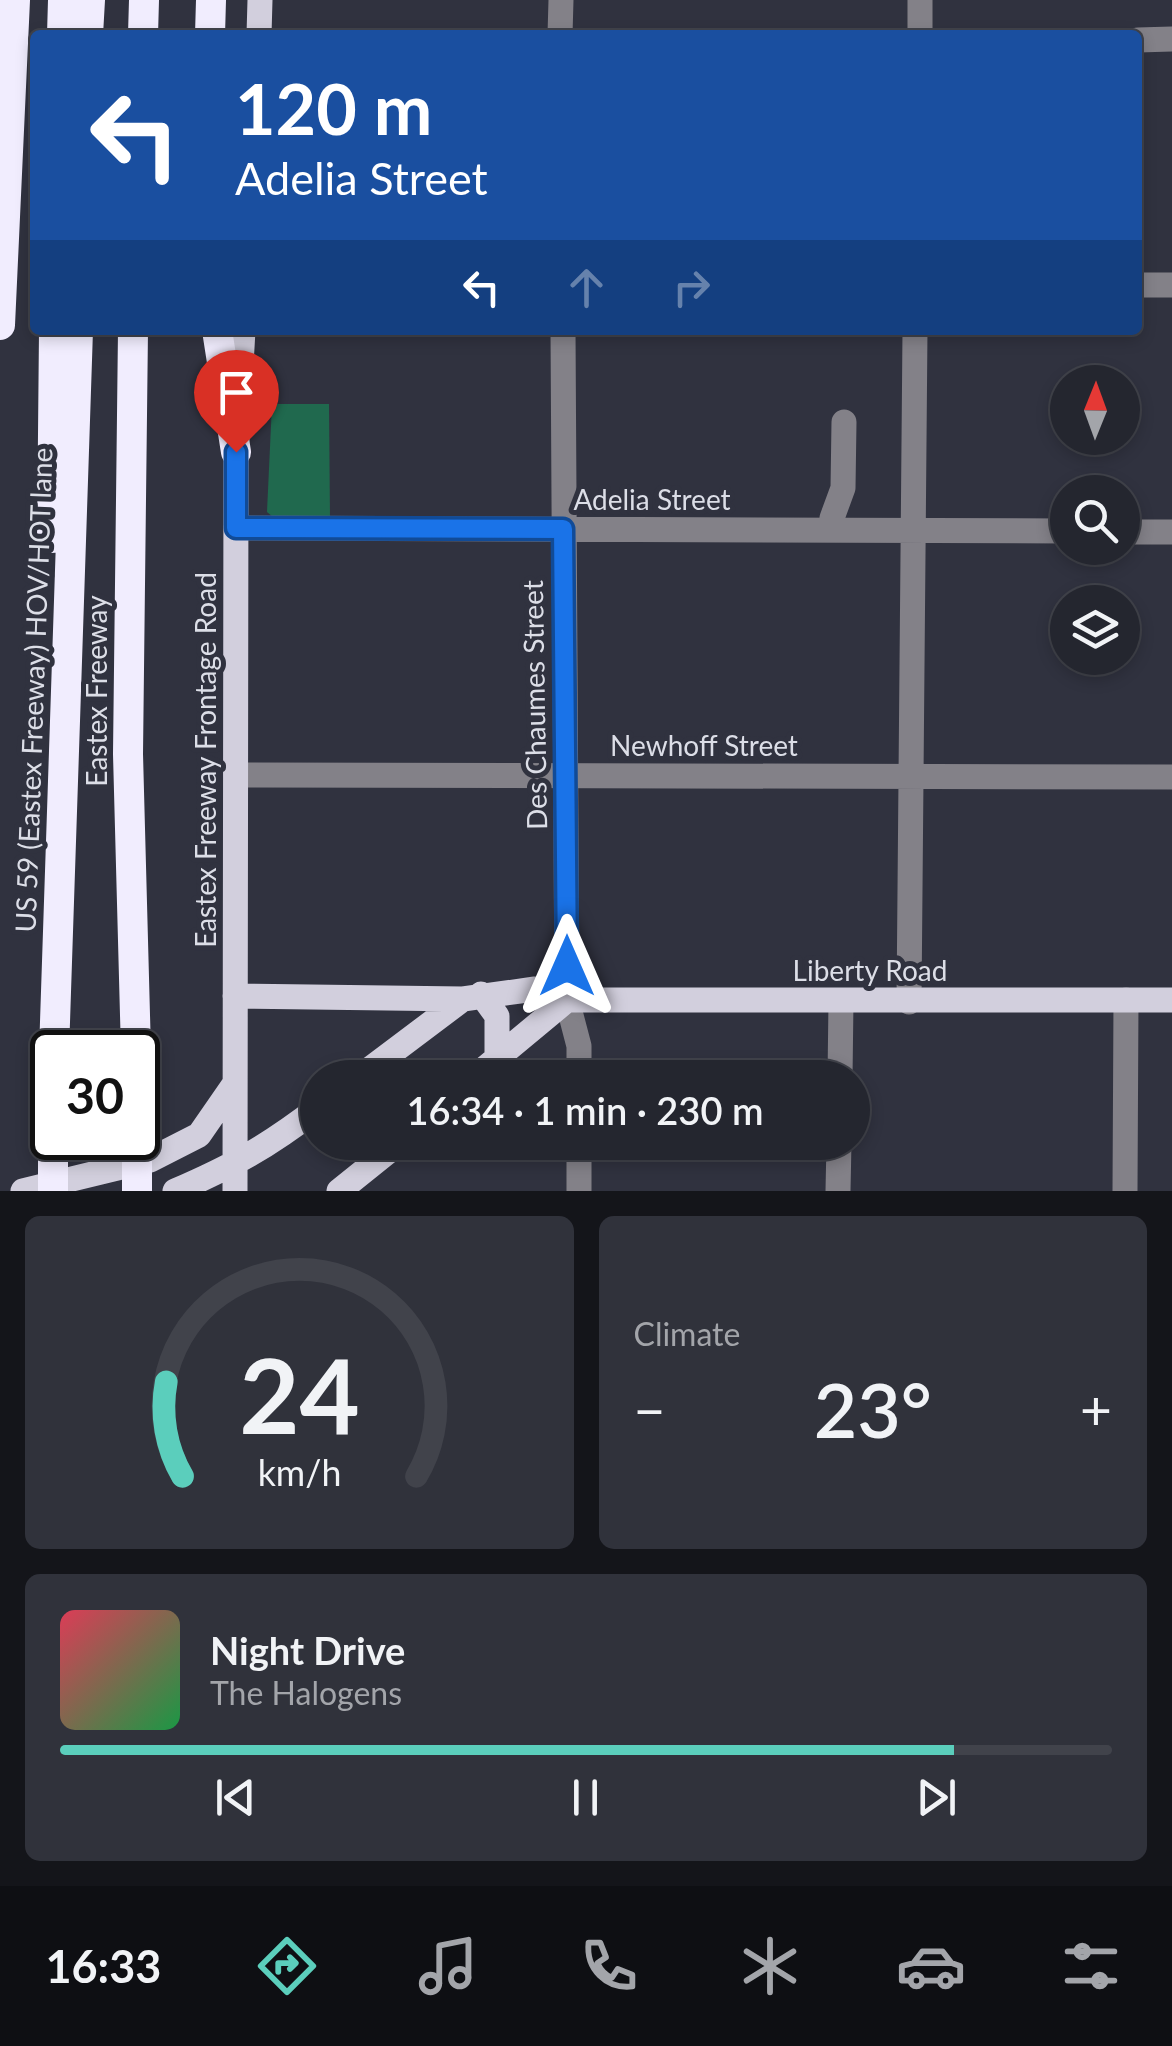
<!DOCTYPE html>
<html lang="en">
<head>
<meta charset="utf-8">
<style>
  body { margin:0; font-family:Lato,sans-serif; background:#30323b; color:#f1f3f6; height:100vh; display:flex; flex-direction:column; font-size:38px; white-space:nowrap }
  * { box-sizing:border-box; margin:0 }
  p { font-size:32px; color:#a3a5aa }
  .icon { flex:none; width:55px; height:55px; fill:none; stroke:currentColor; stroke-width:2; stroke-linecap:round; stroke-linejoin:round }
  .map { position:relative; height:1191px; overflow:hidden }
  .drawer { display:flex; flex-direction:column; gap:25px; padding:25px; background:#14151a; flex:1 }
  .drawer>* { flex:none }
  .banner { position:absolute; left:30px; top:30px; width:1112px; height:305px; border-radius:10px; box-shadow:0 5px 15px #0003,0 0 0 2px #41434b; background:#1a4fa0; color:#fff; overflow:hidden }
  .needle { width:65px; rotate:1deg }
  .controls { position:absolute; left:1050px; top:365px; display:grid; gap:20px }
  .controls a { display:grid; place-items:center; width:90px; height:90px; border-radius:50%; background:#24262f; box-shadow:0 5px 15px #0003,0 0 0 2px #41434b; font-size:50px }
  .speed { position:absolute; left:30px; top:1030px; display:flex; gap:20px; font-size:50px; font-weight:700; text-align:center }
  .speed>* { display:grid; place-content:center; width:130px; height:130px; border-radius:50%; background:#24262f; box-shadow:0 5px 15px #0003,0 0 0 2px #41434b; line-height:1 }
  .speed .limit { border:5px solid #111; border-radius:15px; background:#fff; color:#111 }
  .pin { position:absolute; display:grid; place-items:center; width:85px; height:85px; color:#fff; margin:-102px -42px; border-radius:50% 50% 50% 0; rotate:-45deg; box-shadow:0 0 10px #0007 }
  .pin .icon { rotate:45deg }
  .me { position:absolute; width:110px; margin:-55px; rotate:0deg; stroke-linejoin:round; filter:drop-shadow(0 0 8px #0008) }
  .turn { display:flex; align-items:center; gap:35px; height:210px; padding:0 40px; font-size:45px }
  .turn .icon { width:130px; height:130px; stroke-width:2.5 }
  .turn b { display:block; font-size:70px; line-height:85px }
  .lanes { display:flex; align-items:center; height:95px; padding:0 40px; background:#0003; justify-content:center; gap:50px; direction:ltr }
  .lanes .off { opacity:.35 }
  .big { font-size:75px; font-weight:600; line-height:1.1 }
  .drawer .tile { flex:1; display:flex; flex-direction:column; justify-content:center; gap:15px; min-width:0; padding:0 35px; border-radius:15px; background:#30323b }
  .drawer .dial { align-items:center; gap:0 }
  .dial svg { height:260px; overflow:visible; fill:none; stroke:#41434b; stroke-width:7; stroke-linecap:round; text-anchor:middle }
  .dial text { fill:#f1f3f6; stroke:none }
  .song { display:flex; align-items:center; gap:30px }
  .cover { width:120px; height:120px; border-radius:15px; background:linear-gradient(135deg,hsl(350 70% 55%),hsl(140 70% 35%)) }
  .played { height:10px; border-radius:5px; background:linear-gradient(90deg,#5bcebc 85%,#41434b 85%) }
  .keys { display:flex; justify-content:space-around; direction:ltr }
  .heat { display:flex; justify-content:space-between; align-items:center; font-size:55px; direction:ltr }
  .drawer .tiles { flex:1; display:grid; gap:25px; grid-template-columns:1fr 1fr }
  .tile:last-child { grid-column:span 2 }
  .trip { position:absolute; left:300px; top:1060px; width:570px; height:100px; border-radius:50px; background:#24262f; box-shadow:0 5px 15px #0003,0 0 0 2px #41434b; font-weight:600; line-height:100px; text-align:center }
  .dock { display:flex; height:160px; justify-content:space-around; align-items:center; background:#0e0f13; color:#a3a5aa }
  .dock .icon { width:70px; height:70px }
  .dock .active { color:#5bcebc }
  .dock b { font-size:45px; color:#f1f3f6 }
  .map>svg:first-child { display:block }
  .green { fill:#20694e }
  .lines { fill:none; stroke-linecap:round; stroke-linejoin:round }
  .minor { stroke:#838188; stroke-width:25 }
  .major { stroke:#d2cfdd; stroke-width:25 }
  .highway { stroke:#f1edfe; stroke-width:30 }
  .highway-bridge { stroke:#f1edfe; stroke-width:30 }
  .route-casing { stroke:#114b97; stroke-width:25 }
  .route { stroke:#1a73e8; stroke-width:18 }
  .labels { text-anchor:middle; stroke-width:10; stroke-linejoin:round; paint-order:stroke }
  .street-label { font-size:28px; fill:#dcdee7; stroke:#30323f }
</style>
</head>
<body>
<div class="map">
<svg width="1172" height="1191" viewBox="0 0 1172 1191">
  <rect width="100%" height="100%" fill="#30323f"/>
  <path class="green" d="M 272,404 L 329,404 L 330,519 L 273,517 L 267,512 Z"/>
  <g class="lines">
    <path class="minor" d="M 560,35 L 561,0
      M 920,35 L 920,0
      M 1138,40 L 1172,39
      M 1138,285 L 1172,285
      M 563,330 L 567,1000 L 579,1046 L 579,1078
      M 236,528 L 1068,531
      M 832,530 L 832,518 L 843,488 L 844,422
      M 1122,532 L 1172,532
      M 236,775 L 1172,777
      M 909,1002 L 915,330
      M 840,1078 L 841,1001
      M 579,1191 L 579,1142
      M 838,1191 L 839,1142
      M 1125,1191 L 1126,1000"/>
    <path class="major" d="M 259,35 L 260,0
      M 481,994 L 497,1016 L 497,1056
      M 235,996 L 463,999
      M 358,1078 L 463,999 L 535,989 L 567,1000 L 1172,1000
      M 473,1078 L 567,1000
      M 23,1191 L 150,1160 L 199,1135 L 235,1083
      M 175,1191 C 233,1166 267,1147 318,1108
      M 235,1191 L 236,452 L 243,330
      M 339,1191 L 400,1142"/>
    <path class="highway" d="M 62,35 L 63,0
      M 88,35 L 90,0
      M 143,35 L 144,0
      M 210,35 L 211,0
      M 0,325 L 15,0
      M 133,330 L 128,754 L 136,1052
      M 217,330 L 236,452
      M 52,538 L 54,330
      M 54,1052 L 78,330
      M 52,1088 L 52,1097"/>
    <path class="highway-bridge" d="M 53,1138 L 53,1191
      M 137,1191 L 137,1138"/>
  </g>
  <g class="lines">
    <defs>
      <path id="route" d="M 236,452 L 236,528 L 563,529 L 567,966"/>
    </defs>
    <use href="#route" class="route-casing"/>
    <use href="#route" class="route"/>
  </g>
  <g class="labels">
    <g class="street-label">
      <text x="652" y="510">Adelia Street</text>
      <text transform="translate(34 690) rotate(-88)" y="10">US 59 (Eastex Freeway) HOV/HOT lane</text>
      <text transform="translate(97 691) rotate(-90)" y="10">Eastex Freeway</text>
      <text transform="translate(535 705) rotate(-91)" y="10">Des Chaumes Street</text>
      <text x="704" y="756">Newhoff Street</text>
      <text transform="translate(206 760) rotate(-90)" y="10">Eastex Freeway Frontage Road</text>
      <text x="870" y="981">Liberty Road</text>
    </g>
  </g>
</svg>
<div class="controls">
<a><svg class="needle" viewBox="-14 -14 28 28"><path d="M0-13l5 13h-10z" fill="#e53935"/><path d="M0 13l5-13h-10z" fill="#a3a5aa"/></svg></a>
<a><svg class="icon" aria-label="search" viewBox="0 0 24 24"><circle cx="10" cy="10" r="6"/><path d="M15 15l6 6"/></svg></a>
<a><svg class="icon" aria-label="layers" viewBox="0 0 24 24"><path d="M12 4l9 5-9 5-9-5zM3 14l9 5 9-5"/></svg></a>
</div>
<div class="speed"><div class="limit">30</div></div>
<div class="pin" style="left:236px;top:452px;background:#d93025"><svg class="icon" aria-label="arrive" viewBox="0 0 24 24"><path d="M6 21V4h12l-3 4 3 4H6"/></svg></div>
<svg class="me" style="left:567px;top:966px" viewBox="-20 -20 40 40"><path d="M0-17L14 15 0 8-14 15z" fill="#1a73e8" stroke="#fff" stroke-width="4"/></svg>
<div class="trip">16:34 · 1 min · 230 m</div>
<div class="banner">
<div class="turn"><svg class="icon" aria-label="left" viewBox="0 0 24 24"><path d="M17 20v-9H6M10 6l-5 5 5 5"/></svg><div><b>120 m</b>Adelia Street</div></div>
<div class="lanes"><svg class="icon" aria-label="left" viewBox="0 0 24 24"><path d="M17 20v-9H6M10 6l-5 5 5 5"/></svg><svg class="icon off" aria-label="ahead" viewBox="0 0 24 24"><path d="M12 20V5M6 11l6-6 6 6"/></svg><svg class="icon off" aria-label="right" viewBox="0 0 24 24"><path d="M7 20v-9h11M14 6l5 5-5 5"/></svg></div>
</div>
</div>
<section class="drawer">
<div class="tiles">
<div class="tile dial"><svg viewBox="0 0 100 80">
<path d="M14 69A42 42 0 1 1 86 69"/>
<path d="M14 69A42 42 0 0 1 9 40" stroke="#5bcebc"/>
<text x="50" y="56" font-size="32" font-weight="700">24</text>
<text x="50" y="72" font-size="11">km/h</text>
</svg></div>
<div class="tile"><p>Climate</p>
<div class="heat"><a>−</a><b class="big">23°</b><a>+</a></div>
</div>
<div class="tile">
<div class="song"><i class="cover"></i><div><b>Night Drive</b><p>The Halogens</p></div></div>
<div class="played"></div>
<div class="keys"><svg class="icon" aria-label="previous" viewBox="0 0 24 24"><path d="M18 5L8 12l10 7zM5 5v14"/></svg><svg class="icon" aria-label="pause" viewBox="0 0 24 24"><path d="M8 5v14M16 5v14"/></svg><svg class="icon" aria-label="next" viewBox="0 0 24 24"><path d="M6 5l10 7-10 7zM19 5v14"/></svg></div>
</div>
</div>
</section>
<nav class="dock">
<b>16:33</b>
<svg class="icon active" aria-label="directions" viewBox="0 0 24 24"><path d="M12 3l9 9-9 9-9-9zM9 14v-3h6M13 9l2 2-2 2"/></svg>
<svg class="icon" aria-label="music" viewBox="0 0 24 24"><path d="M9 18V5l10-2v13"/><circle cx="6" cy="18" r="3"/><circle cx="16" cy="16" r="3"/></svg>
<svg class="icon" aria-label="phone" viewBox="0 0 24 24"><path d="M5 4h4l2 5-3 2q2 4 5 5l2-3 5 2v4C11 20 4 13 5 4z"/></svg>
<svg class="icon" aria-label="climate" viewBox="0 0 24 24"><path d="M12 3v18M4 7l16 10M4 17L20 7"/></svg>
<svg class="icon" aria-label="car" viewBox="0 0 24 24"><path d="M5 17H2v-5l4-1 3-4h7l3 4 3 1v5h-3M9 17h6M6 11h13"/><circle cx="7" cy="17" r="2"/><circle cx="17" cy="17" r="2"/></svg>
<svg class="icon" aria-label="filters" viewBox="0 0 24 24"><path d="M4 7h16M4 17h16"/><circle cx="9" cy="7" r="2"/><circle cx="15" cy="17" r="2"/></svg>
</nav>
</body>
</html>
